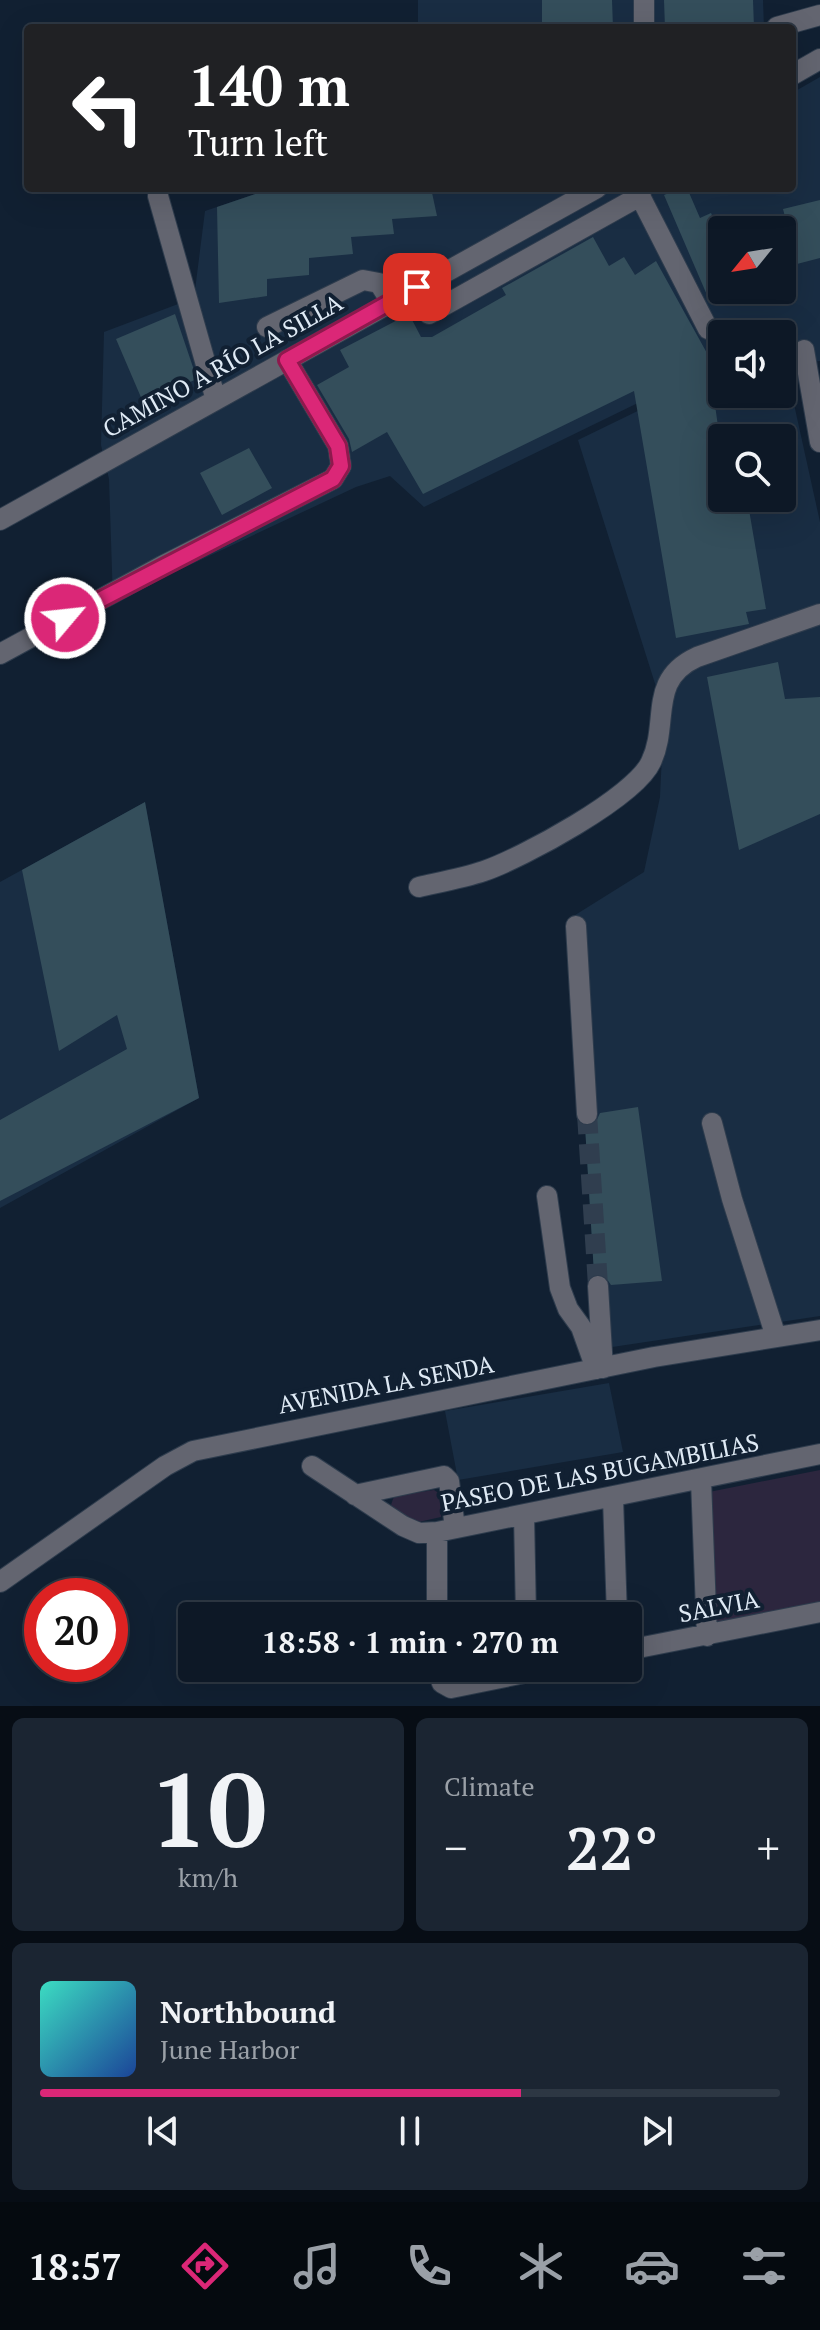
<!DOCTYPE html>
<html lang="en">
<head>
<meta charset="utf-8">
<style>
  body { margin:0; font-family:"PT Serif",serif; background:#1b2532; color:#f1f3f6; height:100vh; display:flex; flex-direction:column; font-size:30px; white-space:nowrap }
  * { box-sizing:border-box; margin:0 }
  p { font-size:26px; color:#9aa0a7 }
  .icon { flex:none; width:44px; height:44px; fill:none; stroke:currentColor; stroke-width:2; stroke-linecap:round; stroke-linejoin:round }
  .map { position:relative; height:1706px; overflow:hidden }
  .details { display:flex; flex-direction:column; gap:12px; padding:12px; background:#070d15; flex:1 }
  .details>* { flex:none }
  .guide { position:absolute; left:24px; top:24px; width:772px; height:168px; border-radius:8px; box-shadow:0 8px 32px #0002,0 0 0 2px #2d3743; background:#202124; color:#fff; overflow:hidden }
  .needle { width:52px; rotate:240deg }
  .tools { position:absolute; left:708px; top:216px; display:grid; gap:16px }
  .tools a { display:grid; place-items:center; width:88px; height:88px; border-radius:8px; background:#0d1826; box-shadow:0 8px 32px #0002,0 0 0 2px #2d3743; font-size:40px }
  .speed { position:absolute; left:24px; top:1578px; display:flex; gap:16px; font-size:40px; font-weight:700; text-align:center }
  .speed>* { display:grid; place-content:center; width:104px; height:104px; border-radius:50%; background:#0d1826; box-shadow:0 8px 32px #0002,0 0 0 2px #2d3743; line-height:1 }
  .speed .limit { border:12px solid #d22; background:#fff; color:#111 }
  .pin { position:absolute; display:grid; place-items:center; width:68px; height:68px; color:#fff; margin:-34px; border-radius:16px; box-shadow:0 4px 12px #0006 }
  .me { position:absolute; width:88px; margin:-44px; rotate:62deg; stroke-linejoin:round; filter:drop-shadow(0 0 6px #0008) }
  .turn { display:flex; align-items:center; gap:28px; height:168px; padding:0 32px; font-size:36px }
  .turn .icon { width:104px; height:104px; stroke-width:2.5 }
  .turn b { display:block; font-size:56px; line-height:68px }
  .big { font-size:60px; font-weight:600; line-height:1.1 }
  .details .tile { flex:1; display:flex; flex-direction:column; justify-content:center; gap:12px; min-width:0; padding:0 28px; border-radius:12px; background:#1b2532 }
  .details .dial { align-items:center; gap:0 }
  .dial b { font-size:104px; line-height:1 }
  .song { display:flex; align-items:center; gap:24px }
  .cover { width:96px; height:96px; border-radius:12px; background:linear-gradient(135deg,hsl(170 70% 55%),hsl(220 70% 35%)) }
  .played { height:8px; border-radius:4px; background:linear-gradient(90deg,#db2777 65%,#2d3743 65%) }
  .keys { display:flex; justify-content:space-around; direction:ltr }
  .heat { display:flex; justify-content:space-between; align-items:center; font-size:44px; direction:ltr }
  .details .tiles { flex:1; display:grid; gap:12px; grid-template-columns:1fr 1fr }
  .tile:last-child { grid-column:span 2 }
  .trip { position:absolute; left:178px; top:1602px; width:464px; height:80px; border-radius:8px; background:#0d1826; box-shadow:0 8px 32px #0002,0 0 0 2px #2d3743; font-weight:600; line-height:80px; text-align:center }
  .dock { display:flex; height:128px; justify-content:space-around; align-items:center; background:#050a0f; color:#9aa0a7 }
  .dock .icon { width:56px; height:56px }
  .dock .selected { color:#db2777 }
  .dock b { font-size:36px; color:#f1f3f6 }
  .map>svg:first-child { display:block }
  .built { fill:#192d43; fill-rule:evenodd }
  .green { fill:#2c263e }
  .building { fill:#344e5b }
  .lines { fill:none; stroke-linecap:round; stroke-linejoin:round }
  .minor-tunnel { stroke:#303e4f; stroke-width:20; stroke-dasharray:20 10; stroke-linecap:butt }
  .minor-casing { stroke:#2e3c4d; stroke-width:22 }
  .minor { stroke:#636570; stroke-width:20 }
  .route-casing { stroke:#8e194d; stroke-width:20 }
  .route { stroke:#db2777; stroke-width:14 }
  .labels { text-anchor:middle; stroke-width:8; stroke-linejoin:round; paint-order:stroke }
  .street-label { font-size:24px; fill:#dfeaf5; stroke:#112032 }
</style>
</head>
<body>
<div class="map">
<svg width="820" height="1706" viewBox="0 0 820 1706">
  <rect width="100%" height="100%" fill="#112032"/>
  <path class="built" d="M 418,0 L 763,0 L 764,28 L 418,28 Z
    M 820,77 L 820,361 L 784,365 L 782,334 L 722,334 L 722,362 L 424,507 L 390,476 L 356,487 L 113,601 L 109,479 L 101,445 L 104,332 L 194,298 L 205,211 L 273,188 L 792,188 L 792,93 ZM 722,230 L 782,230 L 782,290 L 722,290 Z
    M 722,370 L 722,394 L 782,394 L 782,376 L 790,386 L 820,522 L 820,1316 L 599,1349 L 572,917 L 644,872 L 660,797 L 664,712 L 578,440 ZM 722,438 L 782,438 L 782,498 L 722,498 Z
    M 145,802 L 199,1098 L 0,1208 L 0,882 Z
    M 609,1383 L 623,1452 L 458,1480 L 445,1411 Z"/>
  <path class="green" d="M 820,1470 L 820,1605 L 714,1623 L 704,1493 Z
    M 434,1490 L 440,1494 L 441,1517 L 414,1523 L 391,1505 L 394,1496 Z"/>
  <path class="building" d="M 542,0 L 612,0 L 613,28 L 542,28 Z
    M 664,0 L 753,0 L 754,28 L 665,28 Z
    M 273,188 L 431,188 L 437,216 L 392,219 L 394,234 L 351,237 L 353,254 L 309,258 L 309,275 L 267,279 L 267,296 L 219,303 L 217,207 Z
    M 681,188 L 687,188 L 700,218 L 711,213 L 722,238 L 722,297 L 710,302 L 664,195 Z
    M 820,200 L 820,258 L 797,264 L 783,209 Z
    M 593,237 L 609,266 L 624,257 L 635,275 L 656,261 L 708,355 L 722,455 L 722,498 L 747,498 L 766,609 L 746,612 L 749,624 L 676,638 L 634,391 L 423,494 L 387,432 L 352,452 L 349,439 L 317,385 L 349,367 L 340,350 L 409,314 L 421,337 L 432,337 L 506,295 L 502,288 Z
    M 175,314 L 197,379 L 143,402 L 116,339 Z
    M 249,448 L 272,488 L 222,515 L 200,473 Z
    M 778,662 L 785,699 L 820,697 L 820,814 L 739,850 L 707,677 Z
    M 145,802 L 199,1098 L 0,1201 L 0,1120 L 127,1049 L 117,1015 L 59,1051 L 22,870 Z
    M 638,1107 L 662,1281 L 611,1285 L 604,1275 L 594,1274 L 585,1126 L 595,1124 L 600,1113 Z"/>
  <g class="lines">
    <path class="minor-tunnel" d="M 587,1114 L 598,1286"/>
    <defs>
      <path id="minor" d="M 777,27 L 820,15
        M 644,28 L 644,0
        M 792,75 L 820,59
        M 158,196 L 216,400
        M 640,196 L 708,329
        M 429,314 L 640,196 L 642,188
        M 267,327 L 363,280 L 379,283 L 391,302
        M 804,350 L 820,442
        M 0,520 L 597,188
        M 0,654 L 162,566 L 333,479 L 341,466 L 338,446 L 287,360
        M 419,887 C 441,882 463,878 484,871 C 522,858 635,797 651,762 C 670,722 647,680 697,657 L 820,614
        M 576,926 L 587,1114
        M 712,1123 L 732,1199 L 776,1337
        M 547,1196 L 560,1288 L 568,1309 L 581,1327 L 596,1369
        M 598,1286 L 603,1368
        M 312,1466 L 403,1526 L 419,1533 L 437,1532 L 820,1454
        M 701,1480 L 707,1636
        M 355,1495 L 444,1476 L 449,1481 L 455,1528
        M 613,1498 L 617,1616
        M 524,1515 L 526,1616
        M 437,1532 L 437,1616
        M 0,1582 L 165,1466 L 193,1451 L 654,1357 L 820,1330
        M 628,1650 L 820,1612
        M 437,1668 L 442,1683 L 451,1688 L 549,1668"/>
    </defs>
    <use href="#minor" class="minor-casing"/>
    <use href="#minor" class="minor"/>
  </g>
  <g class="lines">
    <defs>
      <path id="route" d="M 65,618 L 333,479 L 341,466 L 338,446 L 287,360 L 417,287"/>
    </defs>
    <use href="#route" class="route-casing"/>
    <use href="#route" class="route"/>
  </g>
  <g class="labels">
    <g class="street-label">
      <text transform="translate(223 366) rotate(-29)" y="8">CAMINO A RÍO LA SILLA</text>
      <text transform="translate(386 1385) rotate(-11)" y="8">AVENIDA LA SENDA</text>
      <text transform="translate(600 1473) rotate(-11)" y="8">PASEO DE LAS BUGAMBILIAS</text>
      <text transform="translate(719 1607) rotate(-11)" y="8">SALVIA</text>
    </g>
  </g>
</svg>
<div class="tools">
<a><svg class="needle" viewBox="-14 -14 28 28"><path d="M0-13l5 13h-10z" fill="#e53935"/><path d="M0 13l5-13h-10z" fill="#9aa0a7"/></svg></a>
<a><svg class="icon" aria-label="sound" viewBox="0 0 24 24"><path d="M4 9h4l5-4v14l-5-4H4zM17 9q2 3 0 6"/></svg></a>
<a><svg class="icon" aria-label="search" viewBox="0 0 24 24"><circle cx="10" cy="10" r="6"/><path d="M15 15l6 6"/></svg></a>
</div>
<div class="speed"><div class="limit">20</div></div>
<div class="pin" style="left:417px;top:287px;background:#d93025"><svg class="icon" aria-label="arrive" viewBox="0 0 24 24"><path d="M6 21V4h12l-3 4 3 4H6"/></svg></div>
<svg class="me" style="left:65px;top:618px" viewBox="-20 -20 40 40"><circle r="17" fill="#db2777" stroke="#fff" stroke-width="3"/><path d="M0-11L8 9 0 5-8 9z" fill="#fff"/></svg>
<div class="trip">18:58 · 1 min · 270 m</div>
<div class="guide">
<div class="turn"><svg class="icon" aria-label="left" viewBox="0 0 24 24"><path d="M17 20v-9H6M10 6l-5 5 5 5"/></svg><div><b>140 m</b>Turn left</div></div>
</div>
</div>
<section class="details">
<div class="tiles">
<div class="tile dial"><b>10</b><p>km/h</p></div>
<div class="tile"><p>Climate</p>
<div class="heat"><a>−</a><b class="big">22°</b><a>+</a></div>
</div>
<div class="tile">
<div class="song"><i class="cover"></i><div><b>Northbound</b><p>June Harbor</p></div></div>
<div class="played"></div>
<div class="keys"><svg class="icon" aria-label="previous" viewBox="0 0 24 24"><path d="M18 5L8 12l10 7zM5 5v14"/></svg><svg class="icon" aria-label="pause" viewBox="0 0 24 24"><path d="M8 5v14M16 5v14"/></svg><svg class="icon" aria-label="next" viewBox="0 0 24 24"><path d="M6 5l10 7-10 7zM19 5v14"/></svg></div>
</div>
</div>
</section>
<nav class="dock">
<b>18:57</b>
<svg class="icon selected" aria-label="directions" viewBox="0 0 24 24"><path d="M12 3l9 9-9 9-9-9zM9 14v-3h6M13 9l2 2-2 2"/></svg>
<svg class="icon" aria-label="music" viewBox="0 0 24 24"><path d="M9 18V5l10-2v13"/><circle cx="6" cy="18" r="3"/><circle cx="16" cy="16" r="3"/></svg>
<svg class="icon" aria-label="phone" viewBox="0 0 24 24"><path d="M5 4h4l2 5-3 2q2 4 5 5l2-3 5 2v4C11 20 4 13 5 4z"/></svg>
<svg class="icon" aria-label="climate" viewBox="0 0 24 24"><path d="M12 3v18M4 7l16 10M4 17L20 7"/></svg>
<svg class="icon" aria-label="car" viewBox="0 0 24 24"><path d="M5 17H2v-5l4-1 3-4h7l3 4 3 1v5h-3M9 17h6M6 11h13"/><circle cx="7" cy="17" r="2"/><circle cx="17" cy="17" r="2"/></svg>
<svg class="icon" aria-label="filters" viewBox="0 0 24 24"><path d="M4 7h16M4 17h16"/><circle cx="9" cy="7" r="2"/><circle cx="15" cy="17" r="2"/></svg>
</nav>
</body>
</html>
